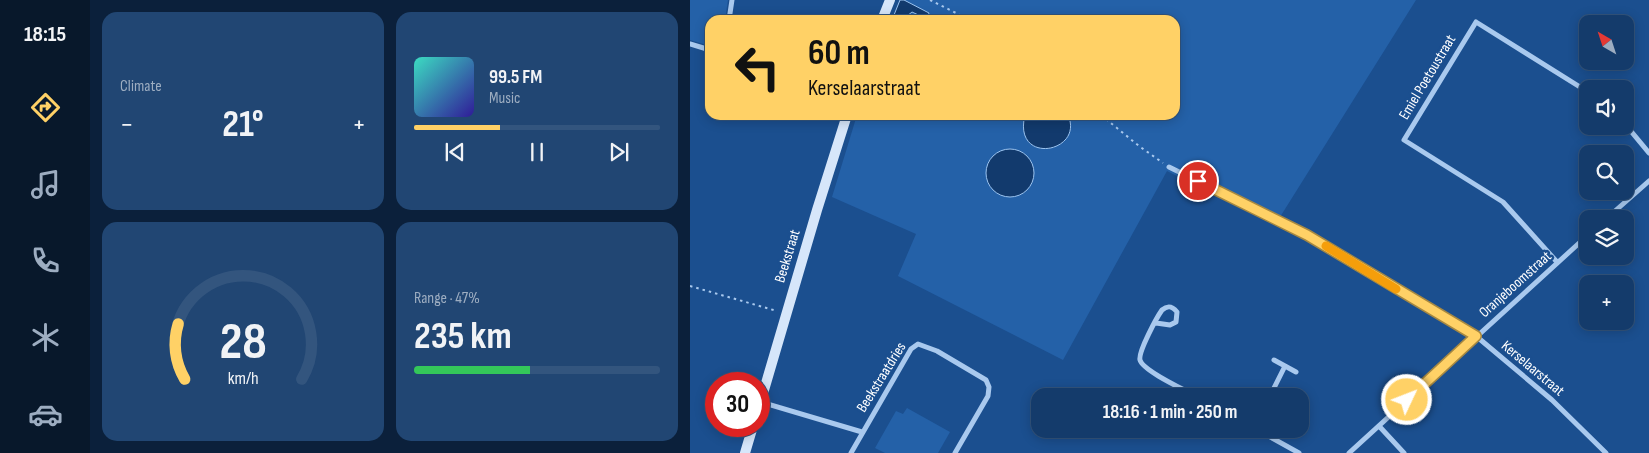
<!DOCTYPE html>
<html lang="en">
<head>
<meta charset="utf-8">
<style>
  body { margin:0; font-family:"Sofia Sans Condensed",sans-serif; background:#214673; color:#f1f3f6; height:100vh; display:flex; flex-direction:column; font-size:19px; white-space:nowrap }
  * { box-sizing:border-box; margin:0 }
  p { font-size:16px; color:#9dadc1 }
  .icon { flex:none; width:28px; height:28px; fill:none; stroke:currentColor; stroke-width:2; stroke-linecap:round; stroke-linejoin:round }
  .map { position:relative; flex:1; overflow:hidden }
  .sheet { display:flex; flex-direction:column; gap:12px; padding:12px; background:#0b203b; width:600px }
  .sheet>* { flex:none }
  .guide { position:absolute; left:15px; top:15px; width:475px; height:105px; border-radius:15px; box-shadow:0 2px 12px #0003,0 0 0 1px #33557e; background:#ffd166; color:#111; overflow:hidden }
  .needle { width:32px; rotate:321deg }
  .controls { position:absolute; left:889px; top:15px; display:grid; gap:10px }
  .controls a { display:grid; place-items:center; width:55px; height:55px; border-radius:10px; background:#143b6b; box-shadow:0 2px 12px #0003,0 0 0 1px #33557e; font-size:25px }
  .speed { position:absolute; left:15px; top:372px; display:flex; gap:10px; font-size:25px; font-weight:700; text-align:center }
  .speed>* { display:grid; place-content:center; width:65px; height:65px; border-radius:50%; background:#143b6b; box-shadow:0 2px 12px #0003,0 0 0 1px #33557e; line-height:1 }
  .speed .limit { border:8px solid #d22; background:#fff; color:#111 }
  .pin { position:absolute; display:grid; place-items:center; width:42px; height:42px; color:#fff; margin:-21px; border:2px solid #fff; border-radius:50%; box-shadow:0 1px 5px #0007 }
  .me { position:absolute; width:55px; margin:-28px; rotate:47deg; stroke-linejoin:round; filter:drop-shadow(0 0 4px #0008) }
  .turn { display:flex; align-items:center; gap:18px; height:105px; padding:0 20px; font-size:22px }
  .turn .icon { width:65px; height:65px; stroke-width:2.5 }
  .turn b { display:block; font-size:35px; line-height:42px }
  .big { font-size:38px; font-weight:700; line-height:1.1 }
  .sheet .card { flex:1; display:flex; flex-direction:column; justify-content:center; gap:8px; min-width:0; padding:0 18px; border-radius:15px; background:#214673 }
  .sheet .dial { align-items:center; gap:0 }
  .dial svg { height:130px; overflow:visible; fill:none; stroke:#33557e; stroke-width:7; stroke-linecap:round; text-anchor:middle }
  .dial text { fill:#f1f3f6; stroke:none }
  .song { display:flex; align-items:center; gap:15px }
  .cover { width:60px; height:60px; border-radius:8px; background:linear-gradient(135deg,hsl(170 70% 55%),hsl(250 70% 35%)) }
  .played { height:5px; border-radius:2px; background:linear-gradient(90deg,#ffd166 35%,#33557e 35%) }
  .keys { display:flex; justify-content:space-around; direction:ltr }
  .heat { display:flex; justify-content:space-between; align-items:center; font-size:28px; direction:ltr }
  .charge { height:8px; border-radius:4px; background:linear-gradient(90deg,#34c759 47%,#33557e 0) }
  .sheet .tiles { flex:1; display:grid; gap:12px; grid-template-columns:repeat(2,1fr) }
  .trip { position:absolute; left:341px; top:388px; width:278px; height:50px; border-radius:15px; background:#143b6b; box-shadow:0 2px 12px #0003,0 0 0 1px #33557e; font-weight:700; line-height:50px; text-align:center }
  main { display:flex; flex:1; min-height:0 }
  .tabs { display:flex; flex-direction:column; width:90px; justify-content:space-around; align-items:center; background:#08182b; color:#9dadc1 }
  .tabs .icon { width:35px; height:35px }
  .tabs .on { color:#ffd166 }
  .tabs b { font-size:22px; color:#f1f3f6 }
  .map>svg:first-child { display:block }
  .green { fill:#2461a8 }
  .water { fill:#123a6d; stroke:#9cc4f0 }
  .lines { fill:none; stroke-linecap:round; stroke-linejoin:round }
  .path { stroke:#a9c9ee; stroke-width:2; stroke-dasharray:2.5 4; stroke-linecap:butt }
  .street { stroke:#a9c9ee; stroke-width:5 }
  .secondary { stroke:#d6e6fa; stroke-width:10 }
  .route-casing { stroke:#a68842; stroke-width:12 }
  .route { stroke:#ffd166; stroke-width:9 }
  .slow { stroke:#f59e0b; stroke-width:9 }
  .labels { text-anchor:middle; stroke-width:5; stroke-linejoin:round; paint-order:stroke }
  .street-label { font-size:15px; fill:#fff; stroke:#1b4f8f }
</style>
</head>
<body>
<main>
<nav class="tabs">
<b>18:15</b>
<svg class="icon on" aria-label="directions" viewBox="0 0 24 24"><path d="M12 3l9 9-9 9-9-9zM9 14v-3h6M13 9l2 2-2 2"/></svg>
<svg class="icon" aria-label="music" viewBox="0 0 24 24"><path d="M9 18V5l10-2v13"/><circle cx="6" cy="18" r="3"/><circle cx="16" cy="16" r="3"/></svg>
<svg class="icon" aria-label="phone" viewBox="0 0 24 24"><path d="M5 4h4l2 5-3 2q2 4 5 5l2-3 5 2v4C11 20 4 13 5 4z"/></svg>
<svg class="icon" aria-label="climate" viewBox="0 0 24 24"><path d="M12 3v18M4 7l16 10M4 17L20 7"/></svg>
<svg class="icon" aria-label="car" viewBox="0 0 24 24"><path d="M5 17H2v-5l4-1 3-4h7l3 4 3 1v5h-3M9 17h6M6 11h13"/><circle cx="7" cy="17" r="2"/><circle cx="17" cy="17" r="2"/></svg>
</nav>
<section class="sheet">
<div class="tiles">
<div class="card"><p>Climate</p>
<div class="heat"><a>−</a><b class="big">21°</b><a>+</a></div>
</div>
<div class="card">
<div class="song"><i class="cover"></i><div><b>99.5 FM</b><p>Music</p></div></div>
<div class="played"></div>
<div class="keys"><svg class="icon" aria-label="previous" viewBox="0 0 24 24"><path d="M18 5L8 12l10 7zM5 5v14"/></svg><svg class="icon" aria-label="pause" viewBox="0 0 24 24"><path d="M8 5v14M16 5v14"/></svg><svg class="icon" aria-label="next" viewBox="0 0 24 24"><path d="M6 5l10 7-10 7zM19 5v14"/></svg></div>
</div>
<div class="card dial"><svg viewBox="0 0 100 80">
<path d="M14 69A42 42 0 1 1 86 69"/>
<path d="M14 69A42 42 0 0 1 10 35" stroke="#ffd166"/>
<text x="50" y="56" font-size="32" font-weight="700">28</text>
<text x="50" y="72" font-size="11">km/h</text>
</svg></div>
<div class="card"><p>Range · 47%</p><b class="big">235 km</b><div class="charge"></div></div>
</div>
</section>
<div class="map">
<svg width="959" height="453" viewBox="0 0 959 453">
  <rect width="100%" height="100%" fill="#1b4f8f"/>
  <path class="green" d="M 0,0 L 38,0 L 35,20 L 20,20 L 20,46 L 0,40 Z
    M 210,0 L 726,0 L 585,225 L 477,171 L 373,360 L 208,276 L 226,234 L 142,197 L 167,115 L 485,115 L 485,20 L 202,20 Z
    M 217,408 L 260,432 L 248,453 L 195,453 L 185,448 L 206,411 L 213,414 Z"/>
  <path class="water" d="M 210,0 L 214,0 L 239,13 L 237,19 L 222,12 L 212,20 L 202,20 Z
    M 335,115 L 378,115 C 395,153 322,166 335,115 Z
    M296 173a24 24 0 1 1 48 0a24 24 0 1 1-48 0Z"/>
  <g class="lines">
    <path class="path" d="M 240,0 L 280,20
      M 411,115 L 449,146 L 473,163
      M 0,286 L 87,311"/>
    <path class="street" d="M 39,20 L 42,0
      M 0,44 L 20,50
      M 935,124 L 959,153
      M 479,167 L 617,235 L 786,336 L 862,400 L 916,453
      M 916,219 L 959,181
      M 867,262 L 813,202 L 714,140 L 786,22 L 898,92
      M 466,323 L 480,325 L 486,322 L 487,312 C 482,306 478,305 472,310 C 467,317 448,352 450,360 C 453,371 495,390 506,396
      M 595,366 L 606,372
      M 580,396 L 595,366 L 584,360
      M 71,402 L 172,432
      M 689,426 L 714,453
      M 566,429 L 609,453
      M 161,453 L 221,349 L 228,344 L 247,351 L 296,380 L 299,387 L 298,396 L 265,453
      M 659,453 L 898,235"/>
    <path class="secondary" d="M 192,20 L 200,0
      M 69,407 L 127,210 L 157,115
      M 55,453 L 63,426"/>
  </g>
  <g class="lines">
    <defs>
      <path id="route" d="M 508,181 L 617,235 L 786,336 L 717,400"/>
    </defs>
    <use href="#route" class="route-casing"/>
    <use href="#route" class="route"/>
    <path class="slow" d="M 636,246 L 706,289"/>
  </g>
  <g class="labels">
    <g class="street-label">
      <text transform="translate(737 77) rotate(-59)" y="5">Emiel Poetoustraat</text>
      <text transform="translate(97 256) rotate(-73)" y="5">Beekstraat</text>
      <text transform="translate(825 284) rotate(-42)" y="5">Oranjeboomstraat</text>
      <text transform="translate(843 368) rotate(40)" y="5">Kerselaarstraat</text>
      <text transform="translate(191 377) rotate(-58)" y="5">Beekstraatdries</text>
    </g>
  </g>
</svg>
<div class="controls">
<a><svg class="needle" viewBox="-14 -14 28 28"><path d="M0-13l5 13h-10z" fill="#e53935"/><path d="M0 13l5-13h-10z" fill="#9dadc1"/></svg></a>
<a><svg class="icon" aria-label="sound" viewBox="0 0 24 24"><path d="M4 9h4l5-4v14l-5-4H4zM17 9q2 3 0 6"/></svg></a>
<a><svg class="icon" aria-label="search" viewBox="0 0 24 24"><circle cx="10" cy="10" r="6"/><path d="M15 15l6 6"/></svg></a>
<a><svg class="icon" aria-label="layers" viewBox="0 0 24 24"><path d="M12 4l9 5-9 5-9-5zM3 14l9 5 9-5"/></svg></a>
<a>+</a>
</div>
<div class="speed"><div class="limit">30</div></div>
<div class="pin" style="left:508px;top:181px;background:#d93025"><svg class="icon" aria-label="arrive" viewBox="0 0 24 24"><path d="M6 21V4h12l-3 4 3 4H6"/></svg></div>
<svg class="me" style="left:717px;top:400px" viewBox="-20 -20 40 40"><circle r="17" fill="#ffd166" stroke="#fff" stroke-width="3"/><path d="M0-11L8 9 0 5-8 9z" fill="#fff"/></svg>
<div class="trip">18:16 · 1 min · 250 m</div>
<div class="guide">
<div class="turn"><svg class="icon" aria-label="left" viewBox="0 0 24 24"><path d="M17 20v-9H6M10 6l-5 5 5 5"/></svg><div><b>60 m</b>Kerselaarstraat</div></div>
</div>
</div>
</main>
</body>
</html>
